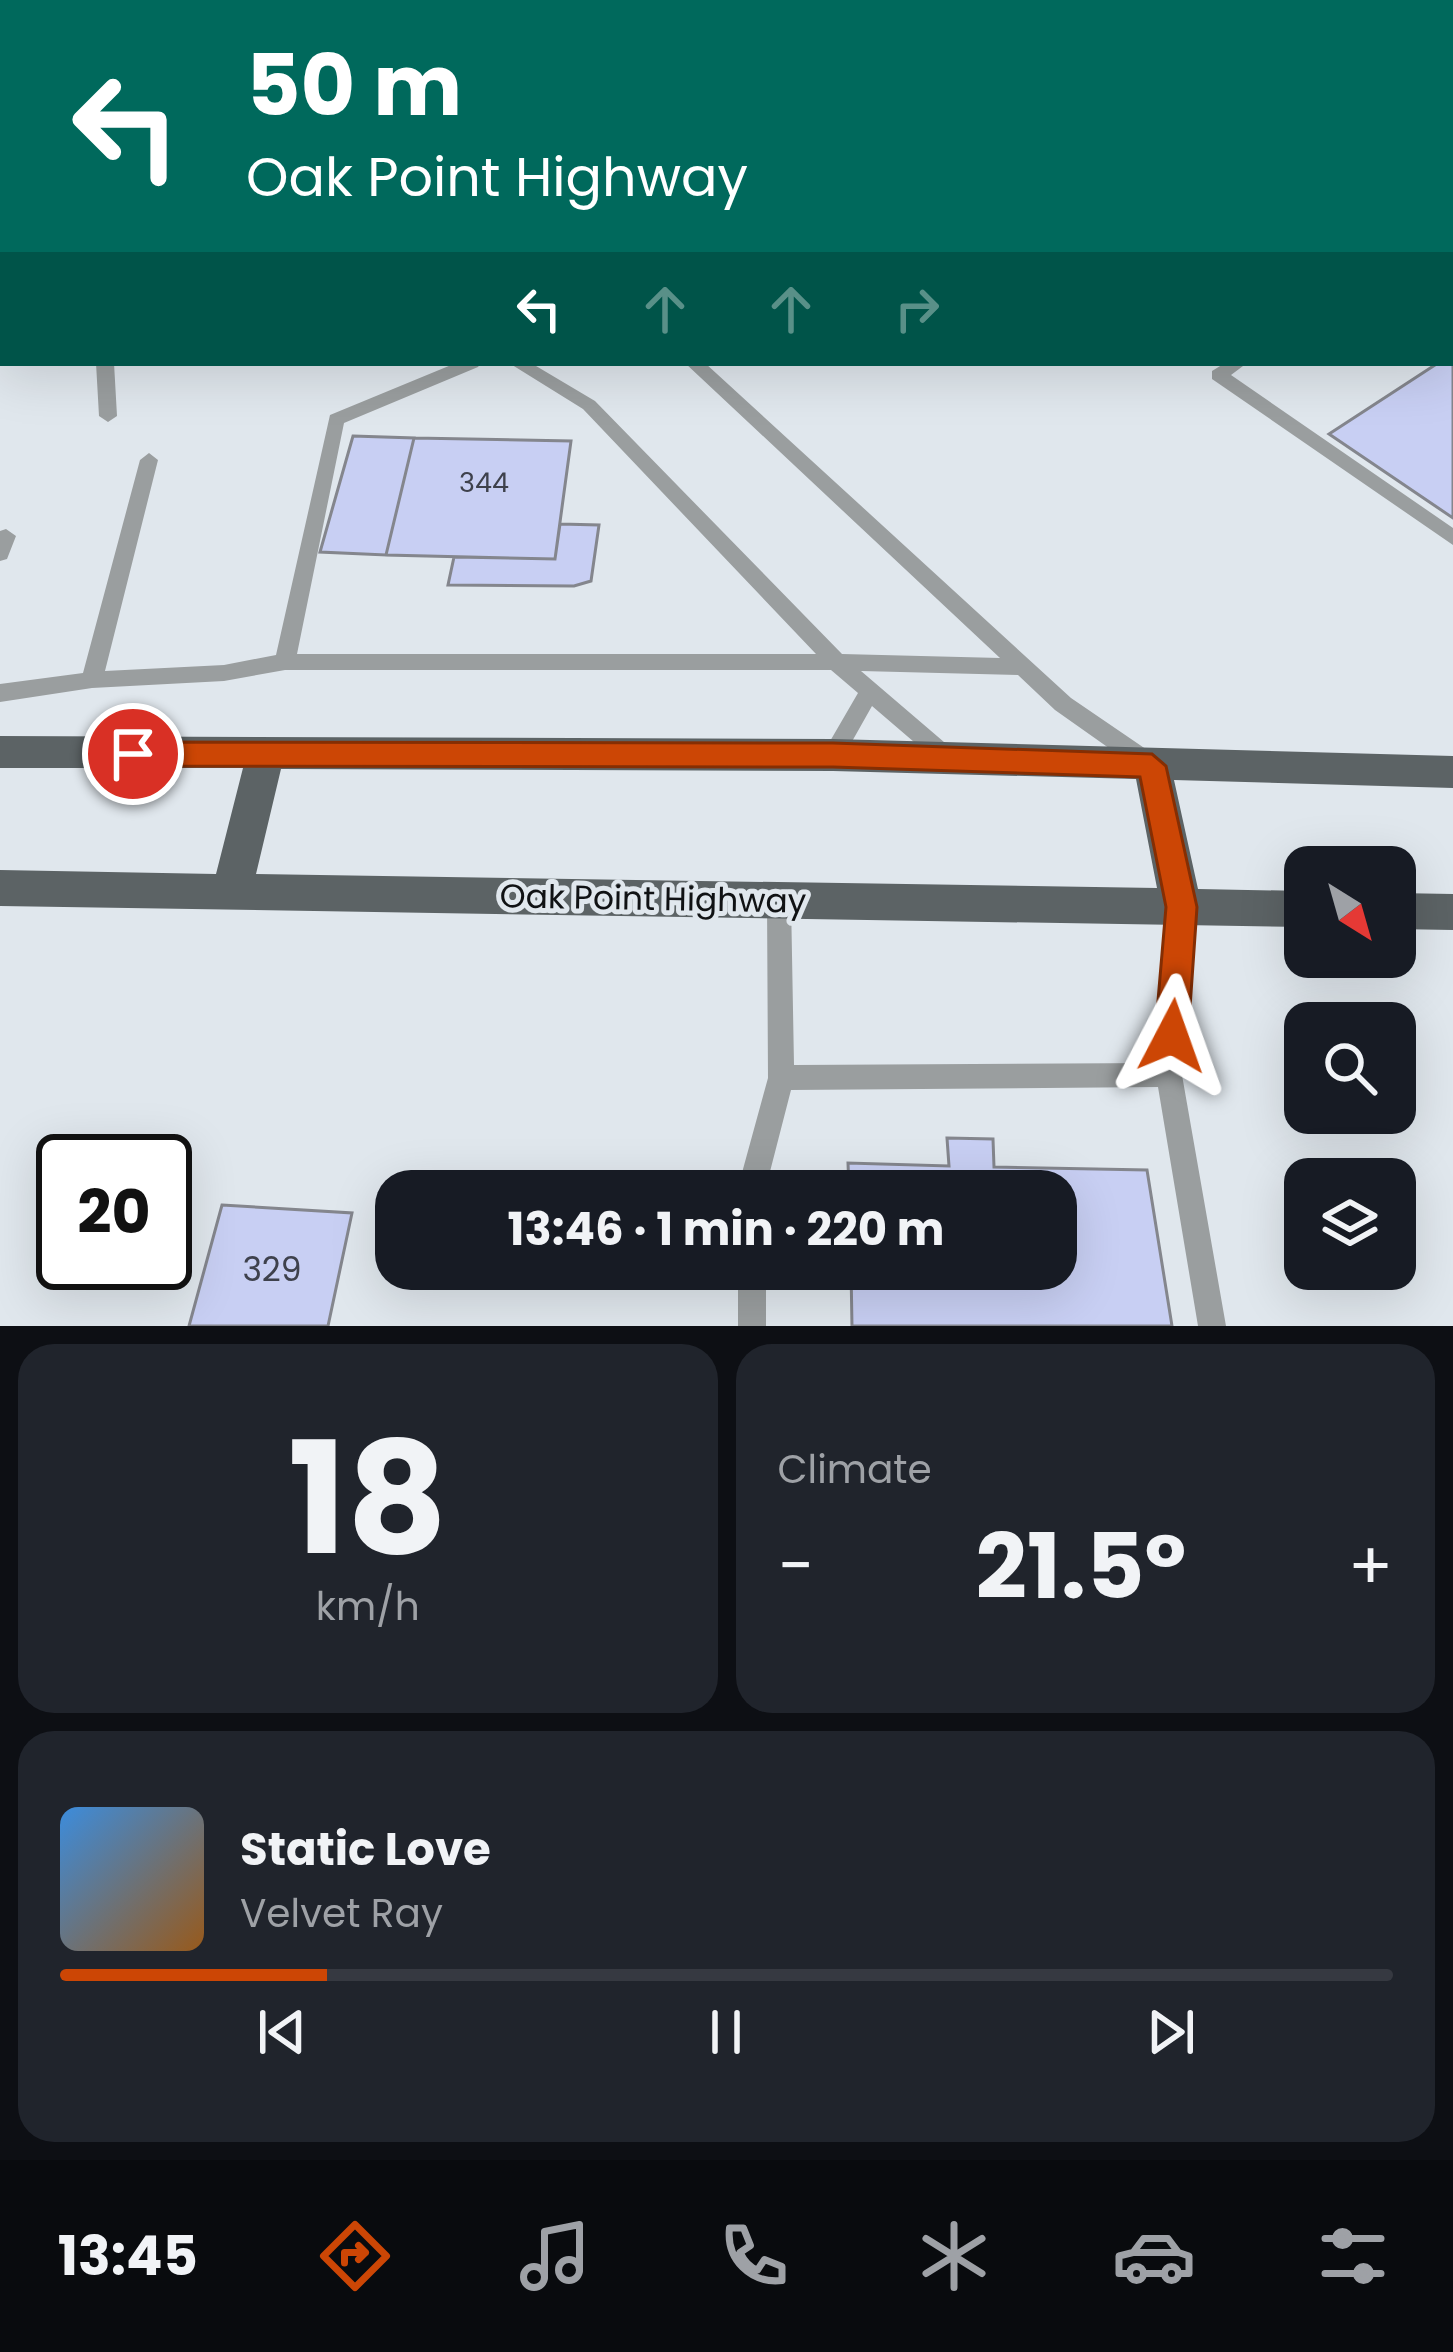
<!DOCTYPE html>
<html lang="en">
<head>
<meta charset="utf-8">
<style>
  body { margin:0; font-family:Poppins,sans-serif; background:#20242c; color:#f1f3f6; height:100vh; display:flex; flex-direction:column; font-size:45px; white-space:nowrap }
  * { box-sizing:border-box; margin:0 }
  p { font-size:39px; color:#9ea1a6 }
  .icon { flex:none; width:66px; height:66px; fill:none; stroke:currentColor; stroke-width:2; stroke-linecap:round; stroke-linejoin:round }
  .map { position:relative; height:1326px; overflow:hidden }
  .side { display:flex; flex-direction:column; gap:18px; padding:18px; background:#0d0f14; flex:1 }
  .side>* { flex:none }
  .banner { position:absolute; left:0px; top:0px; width:1455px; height:366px; box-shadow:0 12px 48px #0002; background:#00695c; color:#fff; overflow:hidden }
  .needle { width:78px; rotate:143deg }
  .fabs { position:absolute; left:1284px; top:846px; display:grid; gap:24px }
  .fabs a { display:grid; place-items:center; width:132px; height:132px; border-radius:24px; background:#171b24; box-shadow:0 12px 48px #0002; font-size:60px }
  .speed { position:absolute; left:36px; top:1134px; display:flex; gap:24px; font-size:60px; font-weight:700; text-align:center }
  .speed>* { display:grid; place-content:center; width:156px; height:156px; border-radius:50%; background:#171b24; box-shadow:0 12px 48px #0002; line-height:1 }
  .speed .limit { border:6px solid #111; border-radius:18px; background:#fff; color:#111 }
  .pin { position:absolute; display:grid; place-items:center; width:102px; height:102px; color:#fff; margin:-51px; border:6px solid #fff; border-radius:50%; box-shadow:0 3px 12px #0007 }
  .me { position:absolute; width:132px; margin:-66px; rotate:4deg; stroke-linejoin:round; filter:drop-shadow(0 0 9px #0008) }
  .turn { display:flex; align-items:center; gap:42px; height:252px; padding:0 48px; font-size:54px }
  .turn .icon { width:156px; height:156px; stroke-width:2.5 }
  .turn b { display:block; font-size:84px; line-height:102px }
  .lanes { display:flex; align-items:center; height:114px; padding:0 48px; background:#0003; justify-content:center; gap:60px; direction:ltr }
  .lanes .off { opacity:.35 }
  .big { font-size:90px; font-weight:700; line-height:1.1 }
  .side .widget { flex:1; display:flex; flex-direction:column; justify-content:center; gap:18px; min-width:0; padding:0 42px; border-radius:36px; background:#20242c }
  .side .dial { align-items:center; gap:0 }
  .dial b { font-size:156px; line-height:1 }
  .song { display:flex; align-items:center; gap:36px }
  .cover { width:144px; height:144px; border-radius:18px; background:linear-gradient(135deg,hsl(210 70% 55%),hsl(30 70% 35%)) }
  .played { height:12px; border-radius:6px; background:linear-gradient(90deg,#cc4605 20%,#363941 20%) }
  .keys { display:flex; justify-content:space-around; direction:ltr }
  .heat { display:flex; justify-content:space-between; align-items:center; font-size:66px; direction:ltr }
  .side .tiles { flex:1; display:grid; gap:18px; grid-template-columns:1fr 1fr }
  .widget:last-child { grid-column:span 2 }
  .trip { position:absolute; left:375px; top:1170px; width:702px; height:120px; border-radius:36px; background:#171b24; box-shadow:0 12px 48px #0002; font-weight:700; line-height:120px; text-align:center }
  .dock { display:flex; height:192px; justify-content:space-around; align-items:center; background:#090b0e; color:#9ea1a6 }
  .dock .icon { width:84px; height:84px }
  .dock .active { color:#cc4605 }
  .dock b { font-size:54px; color:#f1f3f6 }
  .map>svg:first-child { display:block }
  .building { fill:#c8cff3; stroke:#84868d; stroke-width:3 }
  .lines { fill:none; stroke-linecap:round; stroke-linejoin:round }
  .service { fill:#9a9e9f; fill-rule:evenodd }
  .minor { fill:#9a9e9f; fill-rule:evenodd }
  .primary { fill:#5c6365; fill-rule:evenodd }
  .route { fill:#cc4605; stroke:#852e03; stroke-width:3 }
  .labels { text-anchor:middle; stroke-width:10; stroke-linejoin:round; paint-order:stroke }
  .number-label { font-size:27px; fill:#3e414c }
  .street-label { font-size:33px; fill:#101214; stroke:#e0e7ed }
  .near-number-label { font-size:33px; fill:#3e414c }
</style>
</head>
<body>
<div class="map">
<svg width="1453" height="1326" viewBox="0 0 1453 1326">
  <rect width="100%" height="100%" fill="#e0e7ed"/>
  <path class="building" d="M 1453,353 L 1453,518 L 1329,434 L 1438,363 L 1452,363 Z
    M 353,436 L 414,438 L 386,555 L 320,552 Z
    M 414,438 L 571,441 L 555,559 L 386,555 Z
    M 560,524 L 599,525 L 591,581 L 574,586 L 448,585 L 454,557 L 555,559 Z
    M 947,1138 L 993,1139 L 994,1167 L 1147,1170 L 1172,1326 L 852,1326 L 851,1269 L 1056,1269 L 1056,1191 L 849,1191 L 848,1163 L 949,1166 Z
    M 222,1205 L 352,1213 L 328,1326 L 189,1326 Z"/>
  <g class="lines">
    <path class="service" d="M 171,0 L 187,0 L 189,3 L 173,3 Z
      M 617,0 L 633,0 L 635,3 L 619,3 Z
      M 1000,0 L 1016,0 L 1019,3 L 1003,3 Z
      M 1073,0 L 1090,0 L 1093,3 L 1076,3 Z
      M 0,92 L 3,92 L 3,112 L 0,112 Z
      M 1453,230 L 1453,241 L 1452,241 L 1452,230 Z
      M 96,363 L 114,363 L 117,416 L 108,422 L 99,416 Z
      M 456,363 L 481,363 L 478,367 L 344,423 L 297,654 L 816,654 L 583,409 L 509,363 L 531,363 L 595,401 L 842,654 L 1000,658 L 685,363 L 705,363 L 1071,698 L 1156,756 L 1159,763 L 1156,770 L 1148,772 L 1140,770 L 1055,710 L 1018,675 L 861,671 L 958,754 L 961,760 L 958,766 L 950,769 L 942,766 L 872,706 L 841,761 L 833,764 L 825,761 L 822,755 L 858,693 L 831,670 L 285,670 L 224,681 L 92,688 L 0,702 L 0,684 L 83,673 L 140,460 L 149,453 L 158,460 L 105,671 L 224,665 L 276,655 L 330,415 Z
      M 1225,363 L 1247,363 L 1231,375 L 1453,528 L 1453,545 L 1212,379 L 1212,371 Z
      M 6,529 L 16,536 L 7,559 L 0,561 L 0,531 Z
      M 779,889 L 787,893 L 791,900 L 794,1065 L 1157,1063 L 1169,907 L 1173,899 L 1181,896 L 1189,899 L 1193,907 L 1182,1075 L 1226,1326 L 1198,1326 L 1158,1087 L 791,1090 L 765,1191 L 737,1191 L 768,1078 L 767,900 L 771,893 Z
      M 738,1269 L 766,1269 L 766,1326 L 738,1326 Z"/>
    <path class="minor" d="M 1161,0 L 1187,0 L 1190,3 L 1163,3 Z
      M 1452,141 L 1453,141 L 1453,158 L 1452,158 Z"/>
    <path class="primary" d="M 0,736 L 833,739 L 1453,756 L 1453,788 L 1174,780 L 1198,889 L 1305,891 L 1305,927 L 0,906 L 0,870 L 216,874 L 243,768 L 0,768 ZM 281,769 L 833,771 L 1136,779 L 1157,888 L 256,874 Z
      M 1395,893 L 1453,894 L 1453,930 L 1395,929 Z"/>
  </g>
  <path class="route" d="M 133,742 L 833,743 L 1152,754 L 1166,766 L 1197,907 L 1188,1036 L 1183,1047 L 1172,1051 L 1160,1047 L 1155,1036 L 1166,907 L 1140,777 L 833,767 L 133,766 L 118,754 Z"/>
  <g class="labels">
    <g class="number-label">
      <text x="484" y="492">344</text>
    </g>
    <g class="street-label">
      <text transform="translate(653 898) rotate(1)" y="12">Oak Point Highway</text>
    </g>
    <g class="near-number-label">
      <text x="272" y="1281">329</text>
    </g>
  </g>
</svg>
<div class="fabs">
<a><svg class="needle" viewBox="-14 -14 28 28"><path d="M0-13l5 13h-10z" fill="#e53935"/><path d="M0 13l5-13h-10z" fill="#9ea1a6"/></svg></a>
<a><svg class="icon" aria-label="search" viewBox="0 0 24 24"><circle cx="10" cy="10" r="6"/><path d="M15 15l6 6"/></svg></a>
<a><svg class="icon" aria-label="layers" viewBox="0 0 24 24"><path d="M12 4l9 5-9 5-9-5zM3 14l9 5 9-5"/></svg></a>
</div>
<div class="speed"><div class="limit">20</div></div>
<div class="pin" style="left:133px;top:754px;background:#d93025"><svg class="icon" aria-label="arrive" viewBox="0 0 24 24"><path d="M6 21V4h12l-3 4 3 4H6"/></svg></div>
<svg class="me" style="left:1172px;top:1036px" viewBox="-20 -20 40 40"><path d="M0-17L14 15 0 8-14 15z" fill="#cc4605" stroke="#fff" stroke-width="4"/></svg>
<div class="trip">13:46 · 1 min · 220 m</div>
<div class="banner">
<div class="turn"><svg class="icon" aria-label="left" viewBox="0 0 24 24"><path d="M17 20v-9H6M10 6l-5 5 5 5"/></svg><div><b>50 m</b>Oak Point Highway</div></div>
<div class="lanes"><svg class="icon" aria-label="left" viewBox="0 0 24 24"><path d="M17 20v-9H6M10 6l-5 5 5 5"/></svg><svg class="icon off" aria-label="ahead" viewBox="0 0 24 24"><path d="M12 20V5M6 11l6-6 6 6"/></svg><svg class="icon off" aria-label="ahead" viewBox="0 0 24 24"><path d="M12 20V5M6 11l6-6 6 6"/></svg><svg class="icon off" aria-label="right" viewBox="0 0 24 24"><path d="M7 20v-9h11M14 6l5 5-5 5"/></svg></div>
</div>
</div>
<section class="side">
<div class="tiles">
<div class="widget dial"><b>18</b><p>km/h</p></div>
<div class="widget"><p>Climate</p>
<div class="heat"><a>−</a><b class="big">21.5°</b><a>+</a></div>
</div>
<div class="widget">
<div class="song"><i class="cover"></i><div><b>Static Love</b><p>Velvet Ray</p></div></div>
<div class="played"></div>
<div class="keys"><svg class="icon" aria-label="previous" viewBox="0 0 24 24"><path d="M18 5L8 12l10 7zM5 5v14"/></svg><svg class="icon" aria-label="pause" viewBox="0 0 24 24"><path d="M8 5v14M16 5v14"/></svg><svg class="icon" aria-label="next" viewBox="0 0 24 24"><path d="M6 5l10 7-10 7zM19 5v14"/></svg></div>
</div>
</div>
</section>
<nav class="dock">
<b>13:45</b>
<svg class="icon active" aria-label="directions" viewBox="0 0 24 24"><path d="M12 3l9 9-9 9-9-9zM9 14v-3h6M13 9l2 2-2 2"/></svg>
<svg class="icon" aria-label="music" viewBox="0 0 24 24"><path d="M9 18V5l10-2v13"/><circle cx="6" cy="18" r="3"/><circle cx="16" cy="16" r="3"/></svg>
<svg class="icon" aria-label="phone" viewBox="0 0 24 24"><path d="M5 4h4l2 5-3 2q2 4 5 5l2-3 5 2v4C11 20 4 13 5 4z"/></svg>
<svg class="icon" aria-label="climate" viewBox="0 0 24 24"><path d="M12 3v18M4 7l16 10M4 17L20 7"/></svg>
<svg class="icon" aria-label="car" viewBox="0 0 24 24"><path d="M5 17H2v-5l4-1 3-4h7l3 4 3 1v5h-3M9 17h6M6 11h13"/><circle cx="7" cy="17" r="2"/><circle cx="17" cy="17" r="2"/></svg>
<svg class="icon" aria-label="filters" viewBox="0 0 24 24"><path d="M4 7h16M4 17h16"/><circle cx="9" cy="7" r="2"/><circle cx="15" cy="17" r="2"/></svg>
</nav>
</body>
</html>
